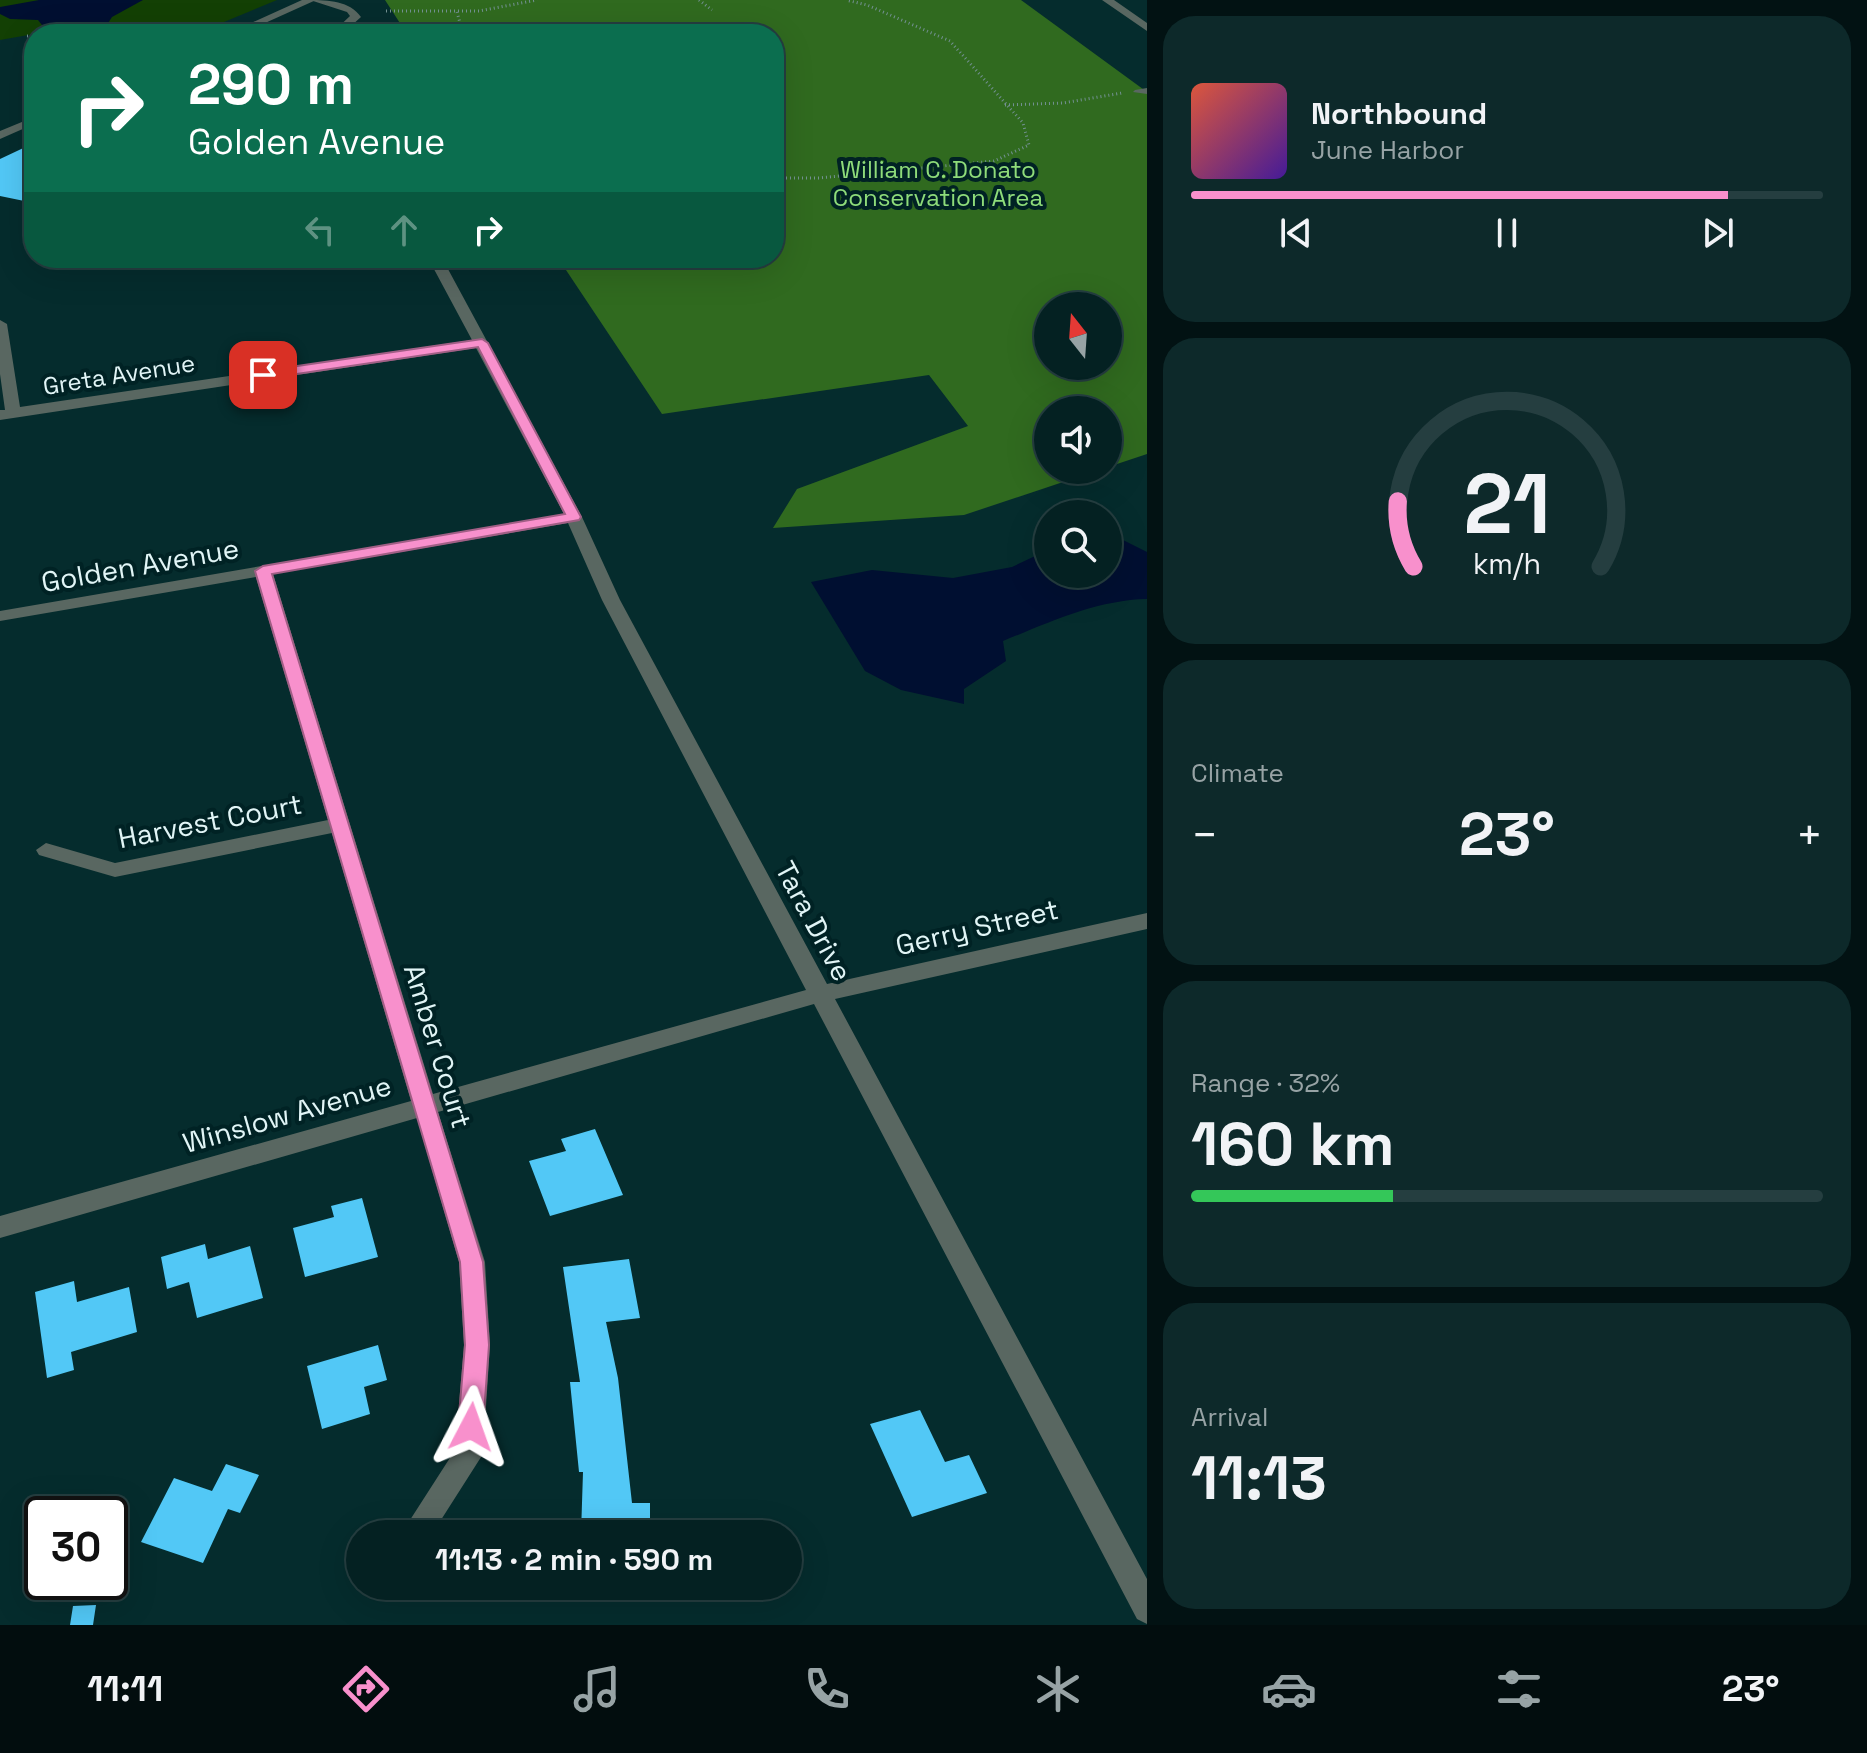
<!DOCTYPE html>
<html lang="en">
<head>
<meta charset="utf-8">
<style>
  body { margin:0; font-family:"Space Grotesk",sans-serif; background:#0d292a; color:#f1f3f6; height:100vh; display:flex; flex-direction:column; font-size:30px; white-space:nowrap }
  * { box-sizing:border-box; margin:0 }
  p { font-size:26px; color:#97a3a5 }
  .icon { flex:none; width:44px; height:44px; fill:none; stroke:currentColor; stroke-width:2; stroke-linecap:round; stroke-linejoin:round }
  .map { position:relative; flex:1; overflow:hidden }
  .details { display:flex; flex-direction:column; gap:16px; padding:16px; background:#021213; width:720px }
  .details>* { flex:none }
  .top-card { position:absolute; left:24px; top:24px; width:760px; height:244px; border-radius:32px; box-shadow:0 8px 32px #0002,0 0 0 2px #253e40; background:#0b6e4f; color:#fff; overflow:hidden }
  .needle { width:52px; rotate:343deg }
  .controls { position:absolute; left:1034px; top:292px; display:grid; gap:16px }
  .controls a { display:grid; place-items:center; width:88px; height:88px; border-radius:50%; background:#042122; box-shadow:0 8px 32px #0002,0 0 0 2px #253e40; font-size:40px }
  .speed { position:absolute; left:24px; top:1496px; display:flex; gap:16px; font-size:40px; font-weight:700; text-align:center }
  .speed>* { display:grid; place-content:center; width:104px; height:104px; border-radius:50%; background:#042122; box-shadow:0 8px 32px #0002,0 0 0 2px #253e40; line-height:1 }
  .speed .limit { border:4px solid #111; border-radius:12px; background:#fff; color:#111 }
  .pin { position:absolute; display:grid; place-items:center; width:68px; height:68px; color:#fff; margin:-34px; border-radius:16px; box-shadow:0 4px 12px #0006 }
  .me { position:absolute; width:88px; margin:-44px; rotate:4deg; stroke-linejoin:round; filter:drop-shadow(0 0 6px #0008) }
  .turn { display:flex; align-items:center; gap:28px; height:168px; padding:0 32px; font-size:36px }
  .turn .icon { width:104px; height:104px; stroke-width:2.5 }
  .turn b { display:block; font-size:56px; line-height:68px }
  .lanes { display:flex; align-items:center; height:76px; padding:0 32px; background:#0003; justify-content:center; gap:40px; direction:ltr }
  .lanes .off { opacity:.35 }
  .big { font-size:60px; font-weight:700; line-height:1.1 }
  .details .widget { flex:1; display:flex; flex-direction:column; justify-content:center; gap:12px; min-width:0; padding:0 28px; border-radius:32px; background:#0d292a }
  .details .dial { align-items:center; gap:0 }
  .dial svg { height:208px; overflow:visible; fill:none; stroke:#253e40; stroke-width:7; stroke-linecap:round; text-anchor:middle }
  .dial text { fill:#f1f3f6; stroke:none }
  .song { display:flex; align-items:center; gap:24px }
  .cover { width:96px; height:96px; border-radius:12px; background:linear-gradient(135deg,hsl(10 70% 55%),hsl(260 70% 35%)) }
  .played { height:8px; border-radius:4px; background:linear-gradient(90deg,#f890cc 85%,#253e40 85%) }
  .keys { display:flex; justify-content:space-around; direction:ltr }
  .heat { display:flex; justify-content:space-between; align-items:center; font-size:44px; direction:ltr }
  .charge { height:12px; border-radius:6px; background:linear-gradient(90deg,#34c759 32%,#253e40 0) }
  .trip { position:absolute; left:346px; top:1520px; width:456px; height:80px; border-radius:40px; background:#042122; box-shadow:0 8px 32px #0002,0 0 0 2px #253e40; font-weight:700; line-height:80px; text-align:center }
  .menu { display:flex; height:128px; justify-content:space-around; align-items:center; background:#020d0e; color:#97a3a5 }
  .menu .icon { width:56px; height:56px }
  .menu .on { color:#f890cc }
  .menu b { font-size:36px; color:#f1f3f6 }
  main { display:flex; flex:1; min-height:0 }
  .map>svg:first-child { display:block }
  .green { fill:#134004 }
  .forest { fill:#306a1f; fill-rule:evenodd }
  .water { fill:#000f31 }
  .building { fill:#52c8f6 }
  .lines { fill:none; stroke-linecap:round; stroke-linejoin:round }
  .path { stroke:#739192; stroke-width:3; stroke-dasharray:1 3; stroke-linecap:butt }
  .minor { fill:#596761; fill-rule:evenodd }
  .tertiary { fill:#596761; fill-rule:evenodd }
  .route { fill:#f890cc; stroke:#a15e85; stroke-width:2 }
  .labels { text-anchor:middle; stroke-width:8; stroke-linejoin:round; paint-order:stroke }
  .far-park-label { font-size:24px; fill:#8edc7a; stroke:#002224 }
  .far-street-label { font-size:24px; fill:#e1f5f6; stroke:#002224 }
  .street-label { font-size:28px; fill:#e1f5f6; stroke:#002224 }
</style>
</head>
<body>
<main>
<div class="map">
<svg width="1147" height="1625" viewBox="0 0 1147 1625">
  <rect width="100%" height="100%" fill="#052c2d"/>
  <path class="green" d="M 0,0 L 277,0 L 195,34 L 34,34 L 0,40 Z"/>
  <path class="forest" d="M 385,0 L 1021,0 L 1147,92 L 1147,454 L 1108,467 L 1108,410 L 1048,410 L 1048,470 L 1099,470 L 964,515 L 773,528 L 797,489 L 968,426 L 929,375 L 662,414 L 558,258 L 774,258 L 774,34 L 407,34 ZM 1048,306 L 1108,306 L 1108,366 L 1048,366 Z"/>
  <path class="water" d="M 39,0 L 143,0 L 112,17 L 105,28 L 72,34 L 46,30 L 38,20 L 10,19 L 0,14 L 0,7 Z
    M 1121,539 L 1147,552 L 1147,599 C 1097,600 1050,622 1003,641 L 1006,661 L 964,689 L 964,704 L 901,690 L 865,671 L 811,582 L 872,570 L 953,578 L 1012,567 L 1048,550 L 1048,574 L 1108,574 L 1108,540 Z"/>
  <path class="building" d="M 34,143 L 34,203 L 0,196 L 0,159 Z
    M 595,1129 L 623,1195 L 550,1216 L 529,1161 L 566,1151 L 561,1139 Z
    M 362,1198 L 378,1257 L 305,1277 L 293,1228 L 334,1217 L 331,1206 Z
    M 205,1244 L 208,1259 L 250,1246 L 263,1298 L 197,1318 L 189,1282 L 167,1289 L 161,1257 Z
    M 629,1259 L 640,1318 L 606,1322 L 618,1378 L 632,1503 L 650,1503 L 650,1534 L 581,1534 L 583,1472 L 579,1472 L 570,1382 L 580,1382 L 563,1267 Z
    M 74,1281 L 77,1302 L 129,1287 L 137,1332 L 71,1352 L 74,1370 L 47,1378 L 35,1292 Z
    M 378,1345 L 387,1380 L 364,1387 L 370,1414 L 322,1429 L 307,1366 Z
    M 920,1410 L 945,1462 L 969,1455 L 987,1493 L 912,1517 L 870,1424 Z
    M 226,1464 L 259,1475 L 240,1513 L 228,1509 L 203,1563 L 141,1542 L 174,1478 L 212,1491 Z
    M 96,1605 L 93,1625 L 70,1625 L 73,1606 Z"/>
  <g class="lines">
    <path class="path" d="M 699,0 L 712,10
      M 386,11 L 479,11 L 537,0
      M 457,12 L 463,34
      M 27,36 L 34,36
      M 1005,105 L 1063,103 L 1122,93
      M 774,178 L 819,178 L 994,161 L 1029,145 L 1023,123 L 950,41 L 867,5 L 846,0"/>
    <path class="minor" d="M 310,0 C 328,0 350,1 361,17 L 342,34 L 331,34 L 350,16 L 347,12 Z
      M 1102,0 L 1114,0 L 1147,23 L 1147,31 Z
      M 1147,88 L 1147,94 L 1133,92 L 1135,90 Z
      M 234,258 L 261,258 L 254,262 L 234,263 Z
      M 428,258 L 442,258 L 582,517 L 620,600 L 827,984 L 1147,913 L 1147,929 L 835,999 L 1147,1579 L 1147,1624 L 1137,1619 L 814,1004 L 438,1112 L 485,1262 L 490,1345 L 483,1454 L 432,1534 L 401,1534 L 455,1450 L 464,1345 L 459,1262 L 417,1118 L 0,1238 L 0,1216 L 411,1101 L 332,833 L 115,877 L 39,855 L 36,850 L 46,843 L 115,863 L 328,820 L 256,577 L 0,621 L 0,611 L 564,514 L 476,348 L 0,420 L 0,410 L 5,410 L 0,374 L 0,320 L 7,324 L 20,407 L 472,340 ZM 568,523 L 602,600 L 806,990 L 433,1094 L 273,574 Z"/>
    <path class="tertiary" d="M 302,0 L 316,0 L 241,34 L 227,34 Z
      M 34,117 L 34,124 L 0,139 L 0,131 Z"/>
  </g>
  <path class="route" d="M 482,339 L 488,343 L 581,517 L 579,520 L 272,574 L 483,1262 L 489,1345 L 483,1427 L 480,1435 L 471,1439 L 462,1435 L 458,1427 L 465,1345 L 460,1262 L 255,571 L 263,566 L 565,514 L 478,347 L 263,379 L 256,375 L 263,371 Z"/>
  <g class="labels">
    <g class="far-park-label">
      <text x="938" y="178">William C. Donato<tspan x="938" dy="28">Conservation Area</tspan></text>
    </g>
    <g class="far-street-label">
      <text transform="translate(119 375) rotate(-9)" y="8">Greta Avenue</text>
    </g>
    <g class="street-label">
      <text transform="translate(140 565) rotate(-10)" y="10">Golden Avenue</text>
      <text transform="translate(210 821) rotate(-11)" y="10">Harvest Court</text>
      <text transform="translate(814 921) rotate(62)" y="10">Tara Drive</text>
      <text transform="translate(977 927) rotate(-13)" y="10">Gerry Street</text>
      <text transform="translate(438 1046) rotate(73)" y="10">Amber Court</text>
      <text transform="translate(287 1114) rotate(-16)" y="10">Winslow Avenue</text>
    </g>
  </g>
</svg>
<div class="controls">
<a><svg class="needle" viewBox="-14 -14 28 28"><path d="M0-13l5 13h-10z" fill="#e53935"/><path d="M0 13l5-13h-10z" fill="#97a3a5"/></svg></a>
<a><svg class="icon" aria-label="sound" viewBox="0 0 24 24"><path d="M4 9h4l5-4v14l-5-4H4zM17 9q2 3 0 6"/></svg></a>
<a><svg class="icon" aria-label="search" viewBox="0 0 24 24"><circle cx="10" cy="10" r="6"/><path d="M15 15l6 6"/></svg></a>
</div>
<div class="speed"><div class="limit">30</div></div>
<div class="pin" style="left:263px;top:375px;background:#d93025"><svg class="icon" aria-label="arrive" viewBox="0 0 24 24"><path d="M6 21V4h12l-3 4 3 4H6"/></svg></div>
<svg class="me" style="left:471px;top:1427px" viewBox="-20 -20 40 40"><path d="M0-17L14 15 0 8-14 15z" fill="#f890cc" stroke="#fff" stroke-width="4"/></svg>
<div class="trip">11:13 · 2 min · 590 m</div>
<div class="top-card">
<div class="turn"><svg class="icon" aria-label="right" viewBox="0 0 24 24"><path d="M7 20v-9h11M14 6l5 5-5 5"/></svg><div><b>290 m</b>Golden Avenue</div></div>
<div class="lanes"><svg class="icon off" aria-label="left" viewBox="0 0 24 24"><path d="M17 20v-9H6M10 6l-5 5 5 5"/></svg><svg class="icon off" aria-label="ahead" viewBox="0 0 24 24"><path d="M12 20V5M6 11l6-6 6 6"/></svg><svg class="icon" aria-label="right" viewBox="0 0 24 24"><path d="M7 20v-9h11M14 6l5 5-5 5"/></svg></div>
</div>
</div>
<section class="details">
<div class="widget">
<div class="song"><i class="cover"></i><div><b>Northbound</b><p>June Harbor</p></div></div>
<div class="played"></div>
<div class="keys"><svg class="icon" aria-label="previous" viewBox="0 0 24 24"><path d="M18 5L8 12l10 7zM5 5v14"/></svg><svg class="icon" aria-label="pause" viewBox="0 0 24 24"><path d="M8 5v14M16 5v14"/></svg><svg class="icon" aria-label="next" viewBox="0 0 24 24"><path d="M6 5l10 7-10 7zM19 5v14"/></svg></div>
</div>
<div class="widget dial"><svg viewBox="0 0 100 80">
<path d="M14 69A42 42 0 1 1 86 69"/>
<path d="M14 69A42 42 0 0 1 8 44" stroke="#f890cc"/>
<text x="50" y="56" font-size="32" font-weight="700">21</text>
<text x="50" y="72" font-size="11">km/h</text>
</svg></div>
<div class="widget"><p>Climate</p>
<div class="heat"><a>−</a><b class="big">23°</b><a>+</a></div>
</div>
<div class="widget"><p>Range · 32%</p><b class="big">160 km</b><div class="charge"></div></div>
<div class="widget"><p>Arrival</p><b class="big">11:13</b></div>
</section>
</main>
<nav class="menu">
<b>11:11</b>
<svg class="icon on" aria-label="directions" viewBox="0 0 24 24"><path d="M12 3l9 9-9 9-9-9zM9 14v-3h6M13 9l2 2-2 2"/></svg>
<svg class="icon" aria-label="music" viewBox="0 0 24 24"><path d="M9 18V5l10-2v13"/><circle cx="6" cy="18" r="3"/><circle cx="16" cy="16" r="3"/></svg>
<svg class="icon" aria-label="phone" viewBox="0 0 24 24"><path d="M5 4h4l2 5-3 2q2 4 5 5l2-3 5 2v4C11 20 4 13 5 4z"/></svg>
<svg class="icon" aria-label="climate" viewBox="0 0 24 24"><path d="M12 3v18M4 7l16 10M4 17L20 7"/></svg>
<svg class="icon" aria-label="car" viewBox="0 0 24 24"><path d="M5 17H2v-5l4-1 3-4h7l3 4 3 1v5h-3M9 17h6M6 11h13"/><circle cx="7" cy="17" r="2"/><circle cx="17" cy="17" r="2"/></svg>
<svg class="icon" aria-label="filters" viewBox="0 0 24 24"><path d="M4 7h16M4 17h16"/><circle cx="9" cy="7" r="2"/><circle cx="15" cy="17" r="2"/></svg>
<b>23°</b>
</nav>
</body>
</html>
